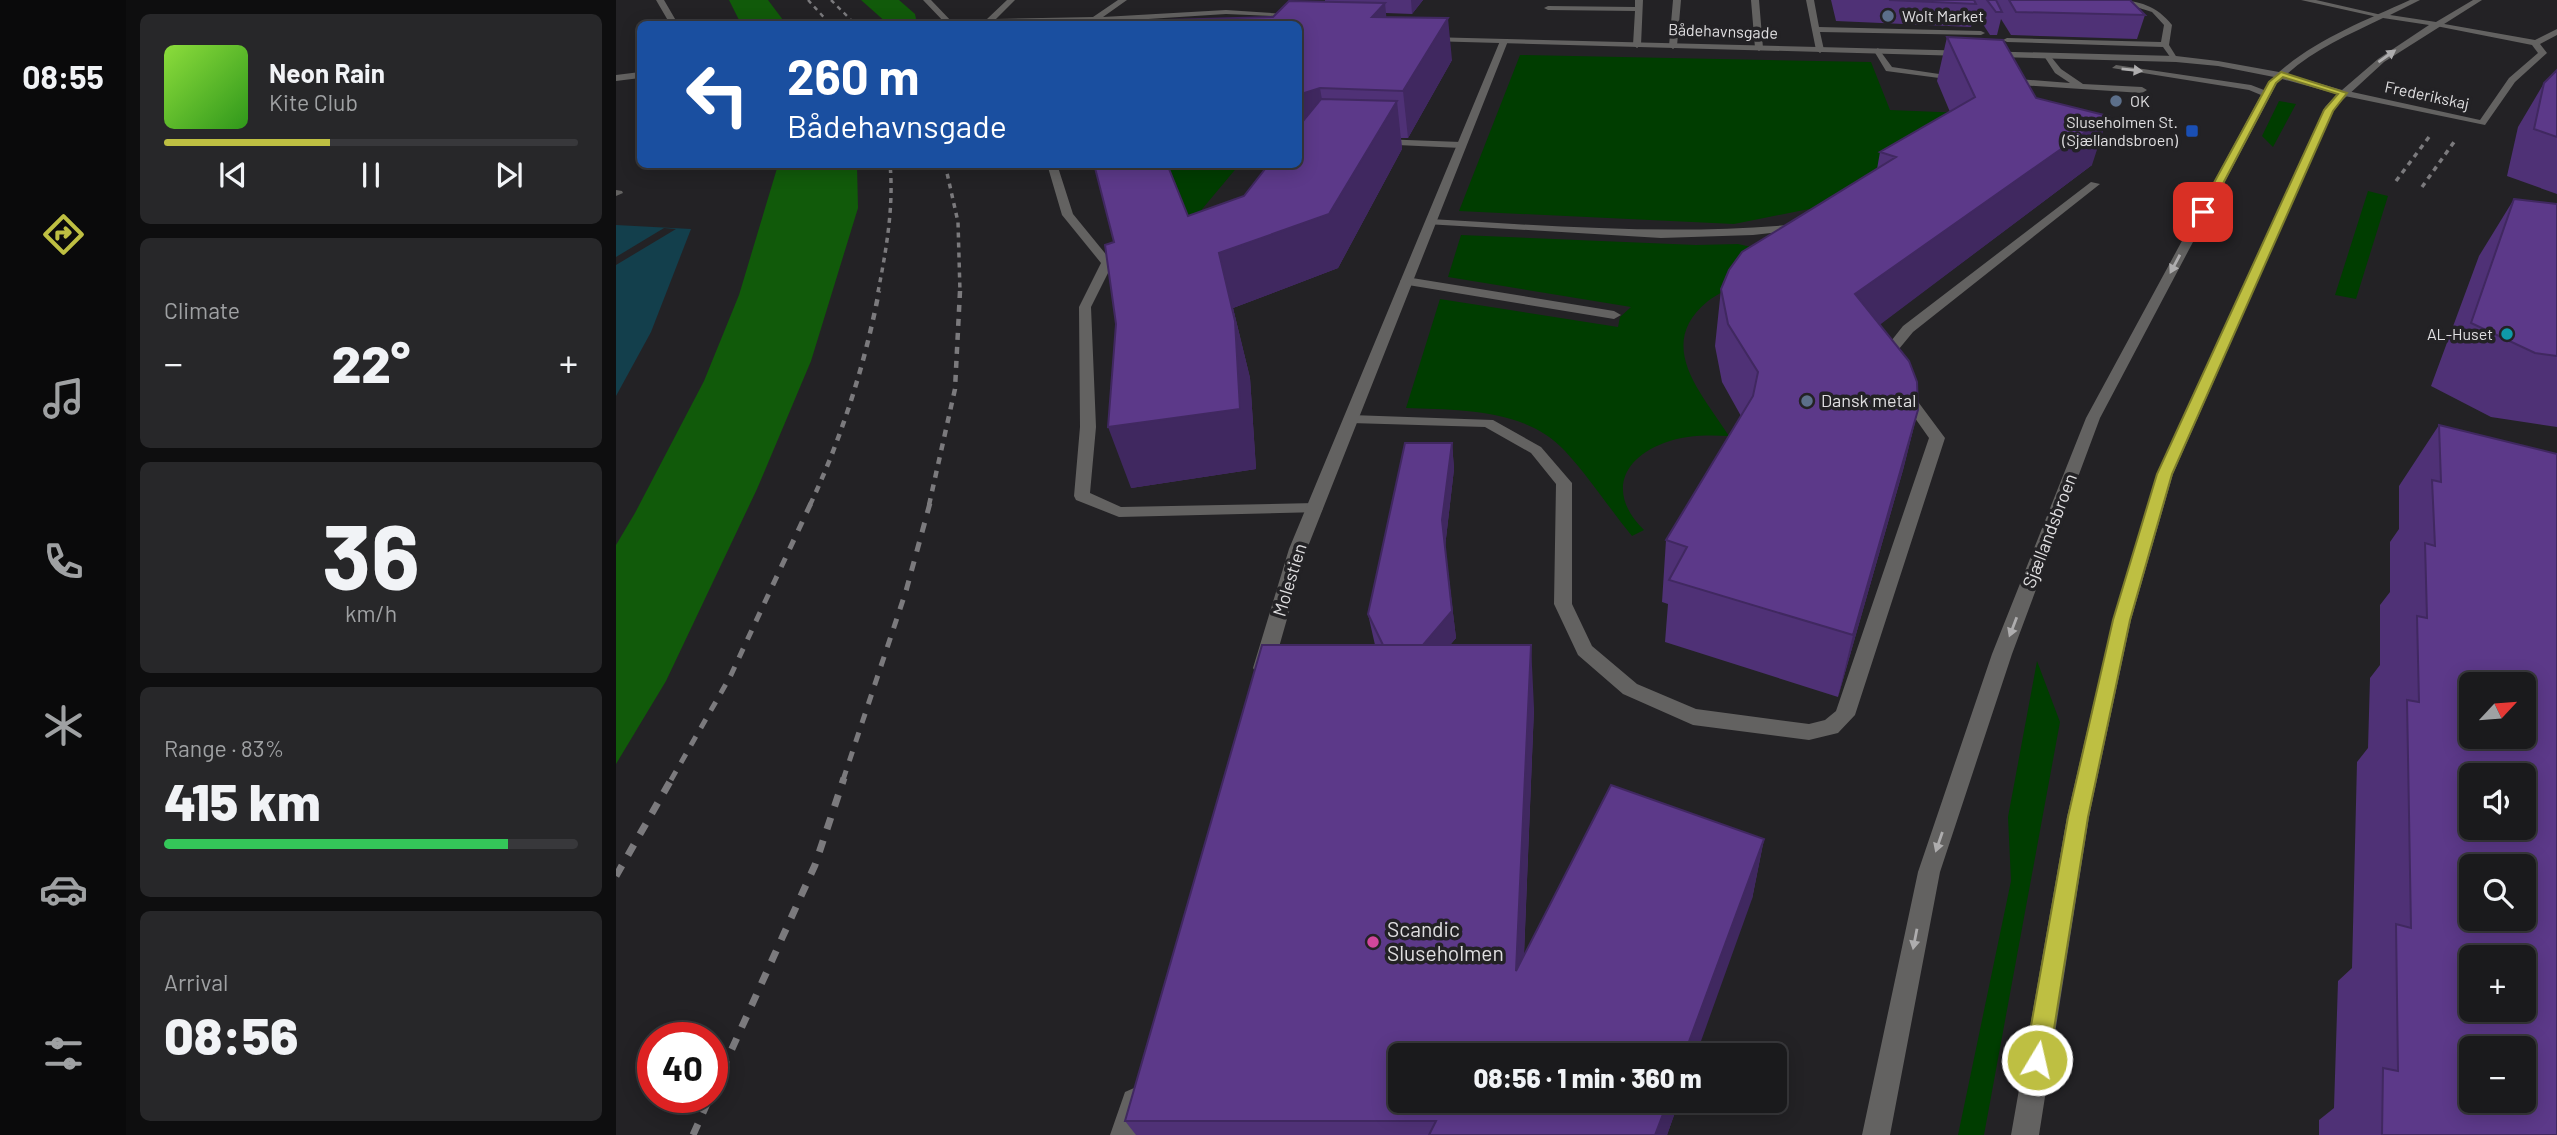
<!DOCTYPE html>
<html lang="en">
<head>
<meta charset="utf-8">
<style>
  body { margin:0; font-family:Barlow,sans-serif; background:#272729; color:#f1f3f6; height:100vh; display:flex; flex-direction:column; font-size:26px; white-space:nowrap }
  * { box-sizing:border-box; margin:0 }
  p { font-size:23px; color:#9fa1a3 }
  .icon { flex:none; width:38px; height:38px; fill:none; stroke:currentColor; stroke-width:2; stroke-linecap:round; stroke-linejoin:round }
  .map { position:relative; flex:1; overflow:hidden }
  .side { display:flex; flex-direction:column; gap:14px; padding:14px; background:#0e0e0f; width:490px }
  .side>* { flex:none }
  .guide { position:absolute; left:21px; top:21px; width:665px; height:147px; border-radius:10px; box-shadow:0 4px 18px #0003,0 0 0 2px #38383b; background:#1a4fa0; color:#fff; overflow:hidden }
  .needle { width:46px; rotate:64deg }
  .controls { position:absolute; left:1843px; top:672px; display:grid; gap:14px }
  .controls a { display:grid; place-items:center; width:77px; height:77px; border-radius:10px; background:#1a1a1c; box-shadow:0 4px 18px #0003,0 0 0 2px #38383b; font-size:35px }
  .speed { position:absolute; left:21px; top:1022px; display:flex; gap:14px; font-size:35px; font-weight:700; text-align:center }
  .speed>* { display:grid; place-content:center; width:91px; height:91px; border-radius:50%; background:#1a1a1c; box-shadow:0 4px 18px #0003,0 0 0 2px #38383b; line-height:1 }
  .speed .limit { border:10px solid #d22; background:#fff; color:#111 }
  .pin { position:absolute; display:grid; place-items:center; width:60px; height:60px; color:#fff; margin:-30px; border-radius:14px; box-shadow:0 4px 10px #0006 }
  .me { position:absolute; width:77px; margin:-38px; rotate:9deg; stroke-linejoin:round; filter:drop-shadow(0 0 5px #0008) }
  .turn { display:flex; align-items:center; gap:24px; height:147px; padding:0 35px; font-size:32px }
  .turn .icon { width:91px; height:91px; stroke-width:2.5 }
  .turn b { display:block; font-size:49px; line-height:60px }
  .big { font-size:52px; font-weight:800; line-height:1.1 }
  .side .widget { flex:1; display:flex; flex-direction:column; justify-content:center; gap:10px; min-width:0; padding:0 24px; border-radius:10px; background:#272729 }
  .side .dial { align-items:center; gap:0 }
  .dial b { font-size:91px; line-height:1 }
  .song { display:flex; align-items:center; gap:21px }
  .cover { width:84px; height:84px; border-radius:10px; background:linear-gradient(135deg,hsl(90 70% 55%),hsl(110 70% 35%)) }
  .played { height:7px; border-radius:4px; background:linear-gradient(90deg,#bebf42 40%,#38383b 40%) }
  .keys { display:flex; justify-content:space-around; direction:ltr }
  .heat { display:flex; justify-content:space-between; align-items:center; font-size:38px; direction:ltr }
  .charge { height:10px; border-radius:5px; background:linear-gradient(90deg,#34c759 83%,#38383b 0) }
  .trip { position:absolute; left:772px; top:1043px; width:399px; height:70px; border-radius:10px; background:#1a1a1c; box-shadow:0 4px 18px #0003,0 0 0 2px #38383b; font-weight:800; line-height:70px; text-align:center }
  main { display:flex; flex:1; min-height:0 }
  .tab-bar { display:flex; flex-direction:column; width:126px; justify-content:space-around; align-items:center; background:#0a0a0b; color:#9fa1a3 }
  .tab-bar .icon { width:49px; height:49px }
  .tab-bar .active { color:#bebf42 }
  .tab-bar b { font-size:32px; color:#f1f3f6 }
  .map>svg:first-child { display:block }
  .green { fill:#003d00 }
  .forest { fill:#115a0a }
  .water { fill:#133f4c }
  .pier { fill:#232225 }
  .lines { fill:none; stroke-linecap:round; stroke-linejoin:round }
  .service { fill:#636261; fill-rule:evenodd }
  .minor { fill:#636261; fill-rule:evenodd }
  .tertiary { fill:#636261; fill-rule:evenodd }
  .rail-far4 { stroke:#7b7a7d; stroke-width:2.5; stroke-dasharray:4.5 4.5; stroke-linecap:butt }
  .rail-far3 { stroke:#7b7a7d; stroke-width:3.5; stroke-dasharray:5 5; stroke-linecap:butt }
  .rail-far2 { stroke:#7b7a7d; stroke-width:4.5; stroke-dasharray:7 7; stroke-linecap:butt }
  .rail-far1 { stroke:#7b7a7d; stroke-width:5; stroke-dasharray:10 10; stroke-linecap:butt }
  .rail { stroke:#7b7a7d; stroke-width:7; stroke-dasharray:12 12; stroke-linecap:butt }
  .wall { fill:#4f3176 }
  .shaded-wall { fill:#402860 }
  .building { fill:#5c3989; stroke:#402860; stroke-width:2; fill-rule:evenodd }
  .oneway { fill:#aeadae }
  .route { fill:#bebf42; stroke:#7c7c2b; stroke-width:2 }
  .service-dot { fill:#5c6f8a; stroke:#232225; stroke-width:2.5 }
  .transit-dot { fill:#1a4fb4; stroke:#232225; stroke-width:2.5 }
  .culture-dot { fill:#0f9aa8; stroke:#232225; stroke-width:2.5 }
  .hotel-dot { fill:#d1479c; stroke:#232225; stroke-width:2.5 }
  .labels { text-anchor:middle; stroke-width:7; stroke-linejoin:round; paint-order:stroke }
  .far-poi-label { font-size:16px; fill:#e0dfe1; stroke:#232225; text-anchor:start }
  .far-street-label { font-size:16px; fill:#e0dfe1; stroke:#232225 }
  .poi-label { font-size:18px; fill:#e0dfe1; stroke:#232225; text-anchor:start }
  .street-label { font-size:18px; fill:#e0dfe1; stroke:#232225 }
  .near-poi-label { font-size:21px; fill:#e0dfe1; stroke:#232225; text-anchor:start }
</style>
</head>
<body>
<main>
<nav class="tab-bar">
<b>08:55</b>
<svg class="icon active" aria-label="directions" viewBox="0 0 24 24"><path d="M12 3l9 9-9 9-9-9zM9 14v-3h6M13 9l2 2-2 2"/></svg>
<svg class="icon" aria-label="music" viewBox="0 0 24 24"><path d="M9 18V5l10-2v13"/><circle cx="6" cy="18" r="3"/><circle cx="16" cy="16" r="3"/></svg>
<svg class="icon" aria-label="phone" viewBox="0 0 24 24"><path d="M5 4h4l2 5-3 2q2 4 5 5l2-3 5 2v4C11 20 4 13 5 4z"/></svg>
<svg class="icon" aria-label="climate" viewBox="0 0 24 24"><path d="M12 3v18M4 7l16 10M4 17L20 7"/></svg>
<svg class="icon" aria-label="car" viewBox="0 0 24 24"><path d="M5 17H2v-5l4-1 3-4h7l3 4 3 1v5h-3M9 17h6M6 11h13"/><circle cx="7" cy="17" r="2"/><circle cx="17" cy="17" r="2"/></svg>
<svg class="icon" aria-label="filters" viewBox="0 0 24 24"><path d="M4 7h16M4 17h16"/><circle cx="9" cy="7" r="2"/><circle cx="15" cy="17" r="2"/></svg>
</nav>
<section class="side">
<div class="widget">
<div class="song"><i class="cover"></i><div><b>Neon Rain</b><p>Kite Club</p></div></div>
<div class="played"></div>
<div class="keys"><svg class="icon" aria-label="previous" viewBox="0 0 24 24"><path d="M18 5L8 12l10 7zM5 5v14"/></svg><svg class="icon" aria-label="pause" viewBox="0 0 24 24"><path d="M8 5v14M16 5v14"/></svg><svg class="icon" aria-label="next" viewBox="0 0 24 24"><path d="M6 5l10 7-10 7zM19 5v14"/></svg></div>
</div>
<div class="widget"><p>Climate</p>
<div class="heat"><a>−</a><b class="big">22°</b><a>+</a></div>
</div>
<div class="widget dial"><b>36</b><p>km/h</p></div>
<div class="widget"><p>Range · 83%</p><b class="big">415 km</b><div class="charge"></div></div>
<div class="widget"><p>Arrival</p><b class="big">08:56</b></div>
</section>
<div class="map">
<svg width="1941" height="1135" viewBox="0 0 1941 1135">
  <rect width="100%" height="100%" fill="#232225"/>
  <path class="green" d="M 904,55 L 1255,62 L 1274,110 L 1373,114 L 1228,202 L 1118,224 L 843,211 Z
    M 1663,101 L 1680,104 L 1657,147 L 1646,136 Z
    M 545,165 L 623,165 L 582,214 L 565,217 Z
    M 1752,191 L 1772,196 L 1740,299 L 1719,295 Z
    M 845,235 L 1080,245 L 1122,244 L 1144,249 C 1138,258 1132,273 1124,281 C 1115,289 1102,293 1092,301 C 1038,345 1086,393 1113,436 C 1091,435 1069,435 1048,443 C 1003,460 993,496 1028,530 L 1016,536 C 993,508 973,477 949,451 C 909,408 843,410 790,408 L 824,299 L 1002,327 L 1004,317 L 1015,307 L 832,277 Z
    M 1421,661 L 1444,722 L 1368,1135 L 1342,1135 L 1395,881 L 1392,817 Z"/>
  <path class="forest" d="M 113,0 L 152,0 L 170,24 L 125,24 Z
    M 245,0 L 283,0 L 299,14 L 301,24 L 272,24 Z
    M 162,165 L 241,165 L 242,208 L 195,361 L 141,489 L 50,681 L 0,764 L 0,545 L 19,513 L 88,381 L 123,295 Z"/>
  <path class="water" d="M 0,225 L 75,229 L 35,332 L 0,396 Z"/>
  <path class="pier" d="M 48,228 L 60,229 L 0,265 L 0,257 Z"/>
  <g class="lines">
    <path class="service" d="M 307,0 L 315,0 L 338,24 L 330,24 Z
      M 391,0 L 399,0 L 380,19 L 477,17 L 502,0 L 511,0 L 487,17 L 610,10 L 685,15 L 681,17 L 610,14 L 501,21 L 345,24 L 371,19 Z
      M 1019,0 L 1027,0 L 1025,45 L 1021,48 L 1017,45 L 1019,11 L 932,10 L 928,8 L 932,6 L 1019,7 Z
      M 1057,0 L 1065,0 L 1061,46 L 1057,49 L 1053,46 Z
      M 1135,0 L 1143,0 L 1147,48 L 1143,51 L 1139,48 Z
      M 1190,0 L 1198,0 L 1203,27 L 1365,31 L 1369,33 L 1365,35 L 1204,32 L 1208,50 L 1204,53 L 1200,50 Z
      M 1498,0 C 1523,0 1541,6 1556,25 L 1553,45 L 1563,61 L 1557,61 L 1547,47 L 1391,42 L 1387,40 L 1391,38 L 1545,42 L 1548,25 L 1536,12 Z
      M 1817,22 L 1919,40 L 1941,29 L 1941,35 L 1924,44 L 1931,53 L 1899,82 L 1869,125 L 1724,95 L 1724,91 L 1727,90 L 1864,120 L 1893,78 L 1922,53 L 1916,45 L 1820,26 Z
      M 1262,48 L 1276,67 L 1350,78 L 1346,81 L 1270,71 L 1258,51 Z
      M 1432,53 L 1445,69 L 1467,84 L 1526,87 L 1531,90 L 1526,93 L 1388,84 L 1384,81 L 1388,78 L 1454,83 L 1439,73 L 1428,56 Z
      M 764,139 L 845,142 L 850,145 L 845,148 L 760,144 L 759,142 Z
      M 431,164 L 441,164 L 457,214 L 497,263 L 475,307 L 480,427 L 474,493 L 505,507 L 699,503 L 707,508 L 705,512 L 503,517 L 460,500 L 458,496 L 464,427 L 463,307 L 485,263 L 446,215 Z
      M 1475,182 L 1484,184 L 1297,332 L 1278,355 L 1281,364 L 1279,367 L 1269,367 L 1264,355 L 1287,326 Z
      M 814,219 C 937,226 1060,236 1183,224 L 1189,227 L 1183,230 L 1137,235 L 1045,238 L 810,224 L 810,220 Z
      M 790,277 L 998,311 L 1005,315 L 998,319 L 786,284 L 784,281 Z
      M 1289,390 L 1294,391 L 1329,438 L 1239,715 L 1222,733 L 1193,740 L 1077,725 L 1007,694 L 962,655 L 938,604 L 940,484 L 915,453 L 869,427 L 735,423 L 728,419 L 735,415 L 877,420 L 925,447 L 956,483 L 956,604 L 976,646 L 1021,684 L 1080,709 L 1193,724 L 1209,720 L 1220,711 L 1313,438 L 1282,394 Z"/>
    <path class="minor" d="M 40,0 L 48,0 L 62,24 L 54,24 Z
      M 1685,0 L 1700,0 L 1770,16 L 1766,18 Z
      M 888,39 L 892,41 L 691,549 L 657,668 L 654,673 L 647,675 L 640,673 L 637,668 L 673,549 L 884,41 Z
      M 0,190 L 6,191 L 7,193 L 0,196 Z
      M 518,1088 L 527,1092 L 531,1101 L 522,1135 L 494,1135 L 509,1092 Z"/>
    <path class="tertiary" d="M 1794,0 L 1804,0 L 1774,15 L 1820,22 L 1857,0 L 1866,0 L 1768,62 L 1718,108 L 1557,474 L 1515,620 L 1473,817 L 1423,1135 L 1395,1135 L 1451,817 L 1497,620 L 1541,474 L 1709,107 L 1721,94 L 1666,79 L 1661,83 L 1484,418 L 1396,654 L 1324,872 L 1274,1135 L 1246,1135 L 1302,872 L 1376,654 L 1470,418 L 1645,95 L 1633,90 L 1496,68 L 1500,65 L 1635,85 L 1648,90 L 1658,77 L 1602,66 L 1560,62 L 812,41 L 808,39 L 812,37 L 1560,56 L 1602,61 L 1663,72 C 1701,39 1748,21 1794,0 ZM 1767,18 L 1813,25 L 1762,59 L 1726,90 L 1671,74 C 1699,49 1732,35 1767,18 Z
      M 24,72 L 24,78 L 0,81 L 0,75 Z"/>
    <path class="rail-far4" d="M 192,0 L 214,24
      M 215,0 L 239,24"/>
    <path class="rail-far3" d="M 329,164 L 342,222 L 344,292
      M 1780,181 L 1813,137
      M 1806,187 L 1838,142
      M 262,292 C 270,251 278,207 274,164"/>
    <path class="rail-far2" d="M 194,505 C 226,437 249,364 263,291
      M 313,505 L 339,389 L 344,291"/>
    <path class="rail-far1" d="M 55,780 L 114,677 L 195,503
      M 227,780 L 290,591 L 314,503"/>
    <path class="rail" d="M 0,876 L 56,778
      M 96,1093 L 199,865 L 228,778
      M 77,1135 L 94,1097"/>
  </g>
  <path class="wall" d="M 709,0 L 807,0 L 796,14 L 770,13 L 770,17 L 836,60 L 792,138 L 785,138 L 786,149 L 722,268 L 617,308 L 634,378 L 640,469 L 515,488 L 572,216 L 628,196 L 682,164 L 682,24 L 657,17 L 709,2 Z
    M 1215,0 L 1514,0 L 1529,15 L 1521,39 L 1395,35 L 1385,19 L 1381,35 L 1374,35 L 1359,12 L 1355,27 L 1220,21 Z
    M 1331,37 L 1420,98 L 1476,165 L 1264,324 L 1302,410 L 1287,470 L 1222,697 L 1049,642 L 1052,604 L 1046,602 L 1050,540 L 1125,416 L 1106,382 L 1099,346 L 1105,289 L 1261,169 L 1264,152 L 1334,112 L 1321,81 Z
    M 1941,70 L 1941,194 L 1891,176 L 1902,127 L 1928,83 Z
    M 1898,199 L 1941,204 L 1941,427 L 1875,417 L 1815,386 L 1863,256 Z
    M 1823,425 L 1941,1135 L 1703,1135 L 1703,1120 L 1718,1108 L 1722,981 L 1736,968 L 1741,762 L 1752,748 L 1754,678 L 1764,665 L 1764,605 L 1774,592 L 1774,542 L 1783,529 L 1783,486 Z
    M 836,443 L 838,469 L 829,547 L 840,638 L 834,645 L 918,708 L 908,955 L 1148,839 L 1136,899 L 784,1101 L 1063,1101 L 1051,1135 L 520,1135 L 509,1121 L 759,645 L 752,614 Z"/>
  <path class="shaded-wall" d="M 795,0 L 807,0 L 796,14 Z
    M 769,3 L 773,44 L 756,17 Z
    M 832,18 L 836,60 L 792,138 L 787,91 Z
    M 704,88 L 712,135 L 688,143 L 682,115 L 682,95 Z
    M 781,101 L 786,149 L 722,268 L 617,308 L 634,378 L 640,469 L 515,488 L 492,427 L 603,253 Z
    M 1492,116 L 1476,165 L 1229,351 L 1239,294 Z
    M 1302,410 L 1287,470 L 1222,697 L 1237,635 Z
    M 836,443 L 838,469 L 829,547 L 840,638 L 786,703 L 826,520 Z
    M 915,645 L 918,708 L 905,1026 L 900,971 Z
    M 1148,839 L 1136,899 L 1080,1055 L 1068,1055 Z
    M 1052,1101 L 1063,1101 L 1051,1135 L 1039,1135 Z"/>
  <path class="building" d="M 1273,0 L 1358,0 L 1360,4 Z
    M 1371,0 L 1380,0 L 1386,12 L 1380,12 Z
    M 1393,0 L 1514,0 L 1529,15 L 1400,12 Z
    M 673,1 L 769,3 L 756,17 L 832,18 L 787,91 L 704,88 L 682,95 L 682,24 L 411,24 L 657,17 Z
    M 1331,37 L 1387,40 L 1420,98 L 1492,116 L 1239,294 L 1293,361 L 1301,382 L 1302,410 L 1237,635 L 1053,580 L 1071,547 L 1050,540 L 1137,396 L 1142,372 L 1112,324 L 1105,289 L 1113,270 L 1126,252 L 1280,157 L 1264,152 L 1359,97 Z
    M 1941,70 L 1941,137 L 1918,129 L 1928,83 Z
    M 705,99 L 781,101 L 713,214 L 603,253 L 619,321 L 624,409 L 492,427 L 500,324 L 489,245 L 498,242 L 478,164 L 551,164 L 572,216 L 628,196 L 653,164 L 682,164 L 682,127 Z
    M 1898,199 L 1941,204 L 1941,356 L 1919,353 L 1855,323 Z
    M 1823,425 L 1941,454 L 1941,1135 L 1766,1135 L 1767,1068 L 1782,1071 L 1780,924 L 1795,928 L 1791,700 L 1803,702 L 1801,616 L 1811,618 L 1809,543 L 1819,546 L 1816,480 L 1825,482 ZM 1855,684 L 1908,684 L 1908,737 L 1855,737 ZM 1855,775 L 1908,775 L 1908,828 L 1855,828 ZM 1855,866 L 1908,866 L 1908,919 L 1855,919 ZM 1855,957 L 1908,957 L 1908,1010 L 1855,1010 ZM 1855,1048 L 1908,1048 L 1908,1101 L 1855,1101 Z
    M 789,443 L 836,443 L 826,520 L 836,611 L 807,645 L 767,645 L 752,614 Z
    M 646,645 L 915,645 L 900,971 L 995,785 L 1148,839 L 1068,1055 L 784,1055 L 784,1101 L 1052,1101 L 1039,1135 L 813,1135 L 820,1121 L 509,1121 Z"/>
  <defs><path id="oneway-solid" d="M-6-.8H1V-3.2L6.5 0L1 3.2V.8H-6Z" transform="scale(1.75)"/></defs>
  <g class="oneway">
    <use href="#oneway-solid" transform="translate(1771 56) rotate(-35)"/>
    <use href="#oneway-solid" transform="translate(1516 70) rotate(6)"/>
    <use href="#oneway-solid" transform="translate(1559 264) rotate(118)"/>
    <use href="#oneway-solid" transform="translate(1397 627) rotate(111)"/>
    <use href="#oneway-solid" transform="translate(1323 842) rotate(109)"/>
    <use href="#oneway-solid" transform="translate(1299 939) rotate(101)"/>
  </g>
  <path class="route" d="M 1665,72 L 1731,93 L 1717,111 L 1556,474 L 1514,620 L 1472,817 L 1433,1060 L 1429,1068 L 1421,1072 L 1412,1068 L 1409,1060 L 1452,817 L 1497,620 L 1541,474 L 1708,110 L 1722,94 L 1667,77 L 1660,83 L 1592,212 L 1583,214 L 1582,212 L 1653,82 Z"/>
  <g class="service-dot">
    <circle cx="1272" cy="16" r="7"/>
    <circle cx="1500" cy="101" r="7"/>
    <circle cx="1191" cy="401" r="7"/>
  </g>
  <rect class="transit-dot" x="1569" y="124" width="14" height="14" rx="3.5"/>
  <circle class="culture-dot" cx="1891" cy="334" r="7"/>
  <circle class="hotel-dot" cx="757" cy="942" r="7"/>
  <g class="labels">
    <g class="far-poi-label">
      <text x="1286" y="22">Wolt Market</text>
      <text x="1514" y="107">OK</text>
      <text x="1562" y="128" text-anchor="end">Sluseholmen St.<tspan x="1562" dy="18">(Sjællandsbroen)</tspan></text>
      <text x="1877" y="340" text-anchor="end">AL-Huset</text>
    </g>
    <g class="far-street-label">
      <text transform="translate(1107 31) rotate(2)" y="6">Bådehavnsgade</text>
      <text transform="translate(1811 95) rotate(12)" y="6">Frederikskaj</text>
    </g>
    <g class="poi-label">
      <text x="1205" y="407">Dansk metal</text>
    </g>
    <g class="street-label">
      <text transform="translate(1434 531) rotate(-69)" y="6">Sjællandsbroen</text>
      <text transform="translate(674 580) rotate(-73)" y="6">Molestien</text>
    </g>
    <g class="near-poi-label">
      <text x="771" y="937">Scandic<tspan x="771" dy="24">Sluseholmen</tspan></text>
    </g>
  </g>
</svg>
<div class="controls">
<a><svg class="needle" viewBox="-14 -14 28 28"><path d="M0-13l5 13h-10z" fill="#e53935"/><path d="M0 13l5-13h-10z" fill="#9fa1a3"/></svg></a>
<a><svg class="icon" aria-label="sound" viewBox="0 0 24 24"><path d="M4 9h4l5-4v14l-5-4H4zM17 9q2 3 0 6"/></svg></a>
<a><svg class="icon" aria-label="search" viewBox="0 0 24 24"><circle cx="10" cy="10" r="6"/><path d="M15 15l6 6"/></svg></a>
<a>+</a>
<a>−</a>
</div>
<div class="speed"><div class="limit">40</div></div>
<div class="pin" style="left:1587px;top:212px;background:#d93025"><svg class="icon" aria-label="arrive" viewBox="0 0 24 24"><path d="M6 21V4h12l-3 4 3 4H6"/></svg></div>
<svg class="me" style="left:1421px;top:1060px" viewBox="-20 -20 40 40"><circle r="17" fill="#bebf42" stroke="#fff" stroke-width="3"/><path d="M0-11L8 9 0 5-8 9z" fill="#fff"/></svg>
<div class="trip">08:56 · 1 min · 360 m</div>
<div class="guide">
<div class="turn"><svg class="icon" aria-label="left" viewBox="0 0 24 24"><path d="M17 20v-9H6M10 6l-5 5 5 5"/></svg><div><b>260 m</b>Bådehavnsgade</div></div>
</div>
</div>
</main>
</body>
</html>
